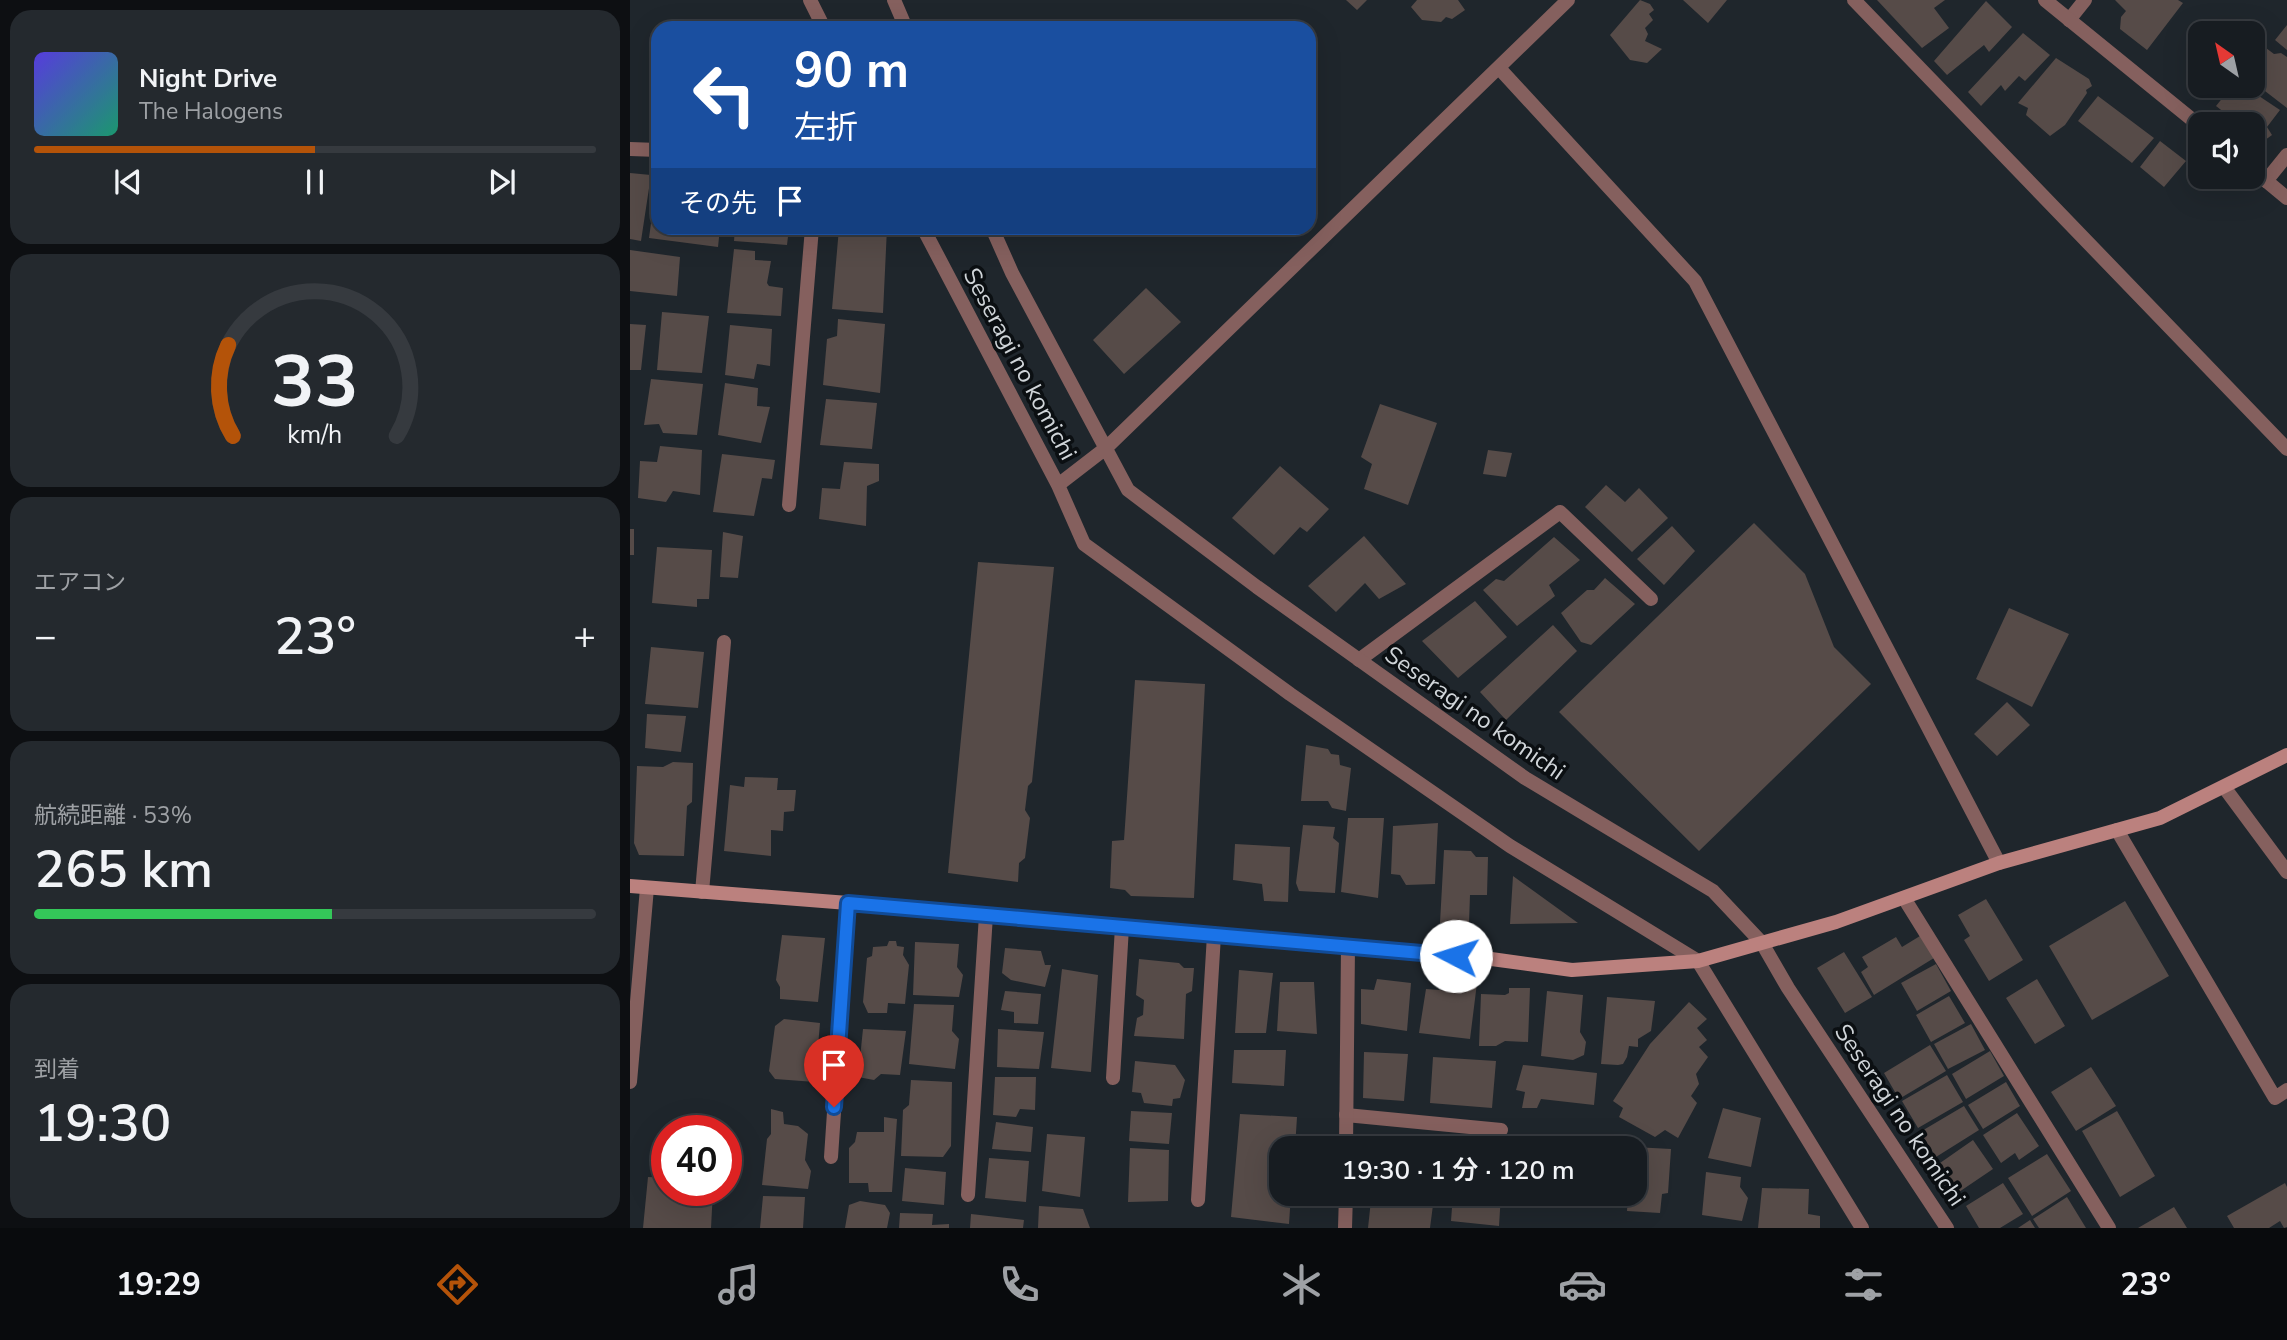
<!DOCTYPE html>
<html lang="ja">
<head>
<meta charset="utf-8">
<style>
  body { margin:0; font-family:"Nunito Sans","Noto Sans JP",sans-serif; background:#24292e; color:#f1f3f6; height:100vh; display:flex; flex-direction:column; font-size:26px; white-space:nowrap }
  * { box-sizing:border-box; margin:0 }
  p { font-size:23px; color:#9ea1a5 }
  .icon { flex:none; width:38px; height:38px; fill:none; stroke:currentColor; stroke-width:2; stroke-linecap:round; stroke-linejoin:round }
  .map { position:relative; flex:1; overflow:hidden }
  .panel { display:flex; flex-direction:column; gap:10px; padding:10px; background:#0d0f12; width:630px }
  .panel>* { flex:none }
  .hud { position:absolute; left:21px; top:21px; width:665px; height:214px; border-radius:21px; box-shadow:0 7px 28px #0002,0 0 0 2px #363a3f; background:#1a4fa0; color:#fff; overflow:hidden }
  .needle { width:46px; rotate:326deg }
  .fabs { position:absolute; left:1558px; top:21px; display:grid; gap:14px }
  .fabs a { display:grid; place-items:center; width:77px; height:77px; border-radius:14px; background:#171c21; box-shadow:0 7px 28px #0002,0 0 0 2px #363a3f; font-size:35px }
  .speed { position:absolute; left:21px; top:1115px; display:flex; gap:14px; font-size:35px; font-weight:700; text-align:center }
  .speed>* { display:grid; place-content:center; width:91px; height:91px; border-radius:50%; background:#171c21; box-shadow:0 7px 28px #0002,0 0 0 2px #363a3f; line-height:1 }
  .speed .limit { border:10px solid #d22; background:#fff; color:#111 }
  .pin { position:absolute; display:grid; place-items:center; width:60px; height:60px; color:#fff; margin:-72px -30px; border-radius:50% 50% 50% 0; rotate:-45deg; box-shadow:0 0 7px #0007 }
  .pin .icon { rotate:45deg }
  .me { position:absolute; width:77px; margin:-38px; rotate:275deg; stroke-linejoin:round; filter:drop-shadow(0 0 5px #0008) }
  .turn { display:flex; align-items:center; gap:24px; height:147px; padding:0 28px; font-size:32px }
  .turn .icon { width:91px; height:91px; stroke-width:2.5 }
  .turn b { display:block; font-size:49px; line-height:60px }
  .then { display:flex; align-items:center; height:66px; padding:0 28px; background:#0003; gap:14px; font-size:26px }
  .big { font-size:52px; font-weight:600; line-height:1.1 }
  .panel .tile { flex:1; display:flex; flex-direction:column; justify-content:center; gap:10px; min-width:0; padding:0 24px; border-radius:21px; background:#24292e }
  .panel .dial { align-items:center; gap:0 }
  .dial svg { height:182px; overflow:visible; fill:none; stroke:#363a3f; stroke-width:7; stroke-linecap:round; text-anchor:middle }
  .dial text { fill:#f1f3f6; stroke:none }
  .song { display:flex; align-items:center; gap:21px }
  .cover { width:84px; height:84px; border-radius:10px; background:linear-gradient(135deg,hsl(250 70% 55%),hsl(160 70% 35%)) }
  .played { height:7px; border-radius:4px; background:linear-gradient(90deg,#b45309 50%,#363a3f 50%) }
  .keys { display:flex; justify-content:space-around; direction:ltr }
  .heat { display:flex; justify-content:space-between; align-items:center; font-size:38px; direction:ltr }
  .charge { height:10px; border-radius:5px; background:linear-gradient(90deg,#34c759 53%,#363a3f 0) }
  .trip { position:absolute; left:639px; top:1136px; width:378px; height:70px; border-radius:21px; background:#171c21; box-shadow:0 7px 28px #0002,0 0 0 2px #363a3f; font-weight:600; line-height:70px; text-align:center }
  .menu { display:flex; height:112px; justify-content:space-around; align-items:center; background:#090b0d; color:#9ea1a5 }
  .menu .icon { width:49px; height:49px }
  .menu .active { color:#b45309 }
  .menu b { font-size:32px; color:#f1f3f6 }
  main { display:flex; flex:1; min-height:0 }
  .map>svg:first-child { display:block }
  .building { fill:#564b48 }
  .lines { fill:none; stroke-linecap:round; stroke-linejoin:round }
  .lane { stroke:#85605e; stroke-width:14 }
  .street { stroke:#85605e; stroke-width:14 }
  .secondary { stroke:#bb817e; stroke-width:14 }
  .route-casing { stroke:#114b97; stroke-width:18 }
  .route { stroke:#1a73e8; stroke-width:12 }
  .labels { text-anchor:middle; stroke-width:7; stroke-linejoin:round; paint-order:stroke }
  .street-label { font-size:24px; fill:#d0d5d9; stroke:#0b0f12 }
</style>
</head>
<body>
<main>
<section class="panel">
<div class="tile">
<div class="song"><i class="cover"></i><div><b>Night Drive</b><p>The Halogens</p></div></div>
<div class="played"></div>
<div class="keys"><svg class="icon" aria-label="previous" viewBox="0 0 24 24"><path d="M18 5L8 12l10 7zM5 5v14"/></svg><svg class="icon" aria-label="pause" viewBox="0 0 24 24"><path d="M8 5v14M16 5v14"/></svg><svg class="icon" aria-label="next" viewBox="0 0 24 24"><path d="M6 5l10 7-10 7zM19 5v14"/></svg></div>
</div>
<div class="tile dial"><svg viewBox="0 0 100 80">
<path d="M14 69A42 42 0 1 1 86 69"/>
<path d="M14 69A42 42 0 0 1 12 29" stroke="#b45309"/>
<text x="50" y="56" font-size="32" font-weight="700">33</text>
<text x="50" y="72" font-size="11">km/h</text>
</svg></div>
<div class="tile"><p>エアコン</p>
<div class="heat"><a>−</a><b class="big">23°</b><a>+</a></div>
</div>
<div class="tile"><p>航続距離 · 53%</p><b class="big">265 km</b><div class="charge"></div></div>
<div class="tile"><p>到着</p><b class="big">19:30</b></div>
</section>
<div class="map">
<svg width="1657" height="1228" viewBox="0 0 1657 1228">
  <rect width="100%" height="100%" fill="#1f262c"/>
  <path class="building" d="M 716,0 L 737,0 L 727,10 Z
    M 787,0 L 828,0 L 835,10 L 822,19 L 816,17 L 811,22 L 792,20 L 781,7 Z
    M 1010,0 L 1020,4 L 1024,10 L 1019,14 L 1023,20 L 1015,28 L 1018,34 L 1015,41 L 1032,49 L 1017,63 L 1000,60 L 980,35 Z
    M 1053,0 L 1097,0 L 1078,23 Z
    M 1247,0 L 1315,0 L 1304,8 L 1319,28 L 1292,48 Z
    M 1485,0 L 1548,0 L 1553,3 L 1517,50 L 1490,29 L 1491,17 L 1496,11 Z
    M 1356,1 L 1382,27 L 1359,52 L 1354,45 L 1317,75 L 1304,61 Z
    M 1657,25 L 1657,50 L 1645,40 Z
    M 1393,33 L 1420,55 L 1395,81 L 1389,76 L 1375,91 L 1371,85 L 1351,106 L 1338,92 Z
    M 1632,45 L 1644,54 L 1651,53 L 1657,57 L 1657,108 L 1622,81 L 1622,57 Z
    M 1426,58 L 1459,79 L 1462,86 L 1456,90 L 1457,93 L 1435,125 L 1420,136 L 1396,115 L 1398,108 L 1388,103 Z
    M 1602,86 L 1614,86 L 1650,110 L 1637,127 L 1642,135 L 1631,143 L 1622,137 L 1622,124 L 1604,124 L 1593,117 L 1595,113 L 1586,106 Z
    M 1468,96 L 1524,138 L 1502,163 L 1448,121 Z
    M 1530,141 L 1556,161 L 1534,187 L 1510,167 Z
    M 0,173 L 21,175 L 11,241 L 0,239 Z
    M 28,212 L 28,228 L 90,228 L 88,247 L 19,238 L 22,216 Z
    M 105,228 L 159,228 L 157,245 L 104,241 Z
    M 209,228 L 257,228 L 253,313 L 202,309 Z
    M 104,249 L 125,251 L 125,260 L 141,261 L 137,283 L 139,286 L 153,288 L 151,316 L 97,313 Z
    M 0,250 L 50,257 L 47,296 L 0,291 Z
    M 516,288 L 551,322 L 494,374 L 463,340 Z
    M 32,312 L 79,316 L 72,373 L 27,370 Z
    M 208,319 L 255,324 L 250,393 L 193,385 L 197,339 L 207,336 Z
    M 0,324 L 16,325 L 11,370 L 0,370 Z
    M 100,325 L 142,329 L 140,366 L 127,364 L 124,379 L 95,375 Z
    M 21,379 L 73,384 L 67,435 L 33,433 L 29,424 L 14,425 Z
    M 95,383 L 128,388 L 127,406 L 140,407 L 131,443 L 88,435 Z
    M 196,399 L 247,403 L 242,449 L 190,445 Z
    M 750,404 L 807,423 L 778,505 L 734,489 L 742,464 L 731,457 Z
    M 30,446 L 72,450 L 70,495 L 43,491 L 36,502 L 8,498 L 10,461 L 27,462 Z
    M 858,450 L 882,453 L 876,477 L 853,474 Z
    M 92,454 L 145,460 L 142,479 L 132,478 L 124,516 L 83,512 Z
    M 214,462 L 249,464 L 249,481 L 237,486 L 236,526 L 189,519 L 192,488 L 210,489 Z
    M 650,466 L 699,509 L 677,532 L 670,527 L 644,555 L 602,518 Z
    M 976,485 L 995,502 L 1009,488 L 1038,518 L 1002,552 L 955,507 Z
    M 1124,523 L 1175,574 L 1204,647 L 1241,684 L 1069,851 L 929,712 Z
    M 1042,526 L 1065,551 L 1034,585 L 1007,559 Z
    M 0,529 L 4,529 L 4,555 L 0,555 Z
    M 93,532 L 113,536 L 108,578 L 90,577 Z
    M 734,536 L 776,584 L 749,599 L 735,583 L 706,612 L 678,586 Z
    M 924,537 L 950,560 L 919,585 L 925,596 L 887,626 L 853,590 L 866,579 L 874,581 Z
    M 27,547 L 82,550 L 79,599 L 67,599 L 67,607 L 22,603 Z
    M 348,562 L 424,567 L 402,782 L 398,786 L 395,810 L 400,818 L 395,858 L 389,863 L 388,882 L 318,873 Z
    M 975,578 L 1005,604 L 961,645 L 951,642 L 931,613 L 957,590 L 964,590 Z
    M 845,601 L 877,637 L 828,678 L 792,641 Z
    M 1379,608 L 1439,634 L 1402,707 L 1346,679 Z
    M 923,625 L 947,651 L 876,720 L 850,692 Z
    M 21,647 L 74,652 L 68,708 L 15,704 Z
    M 505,680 L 575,684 L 564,898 L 501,896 L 495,890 L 480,888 L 482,841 L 494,840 Z
    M 1377,702 L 1400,725 L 1367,756 L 1344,734 Z
    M 17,714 L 56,716 L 51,752 L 15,748 Z
    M 676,745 L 698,749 L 701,754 L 709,755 L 710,765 L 721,768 L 716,811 L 702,808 L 698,801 L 671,801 Z
    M 43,762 L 63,763 L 62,802 L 57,806 L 54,856 L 9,855 L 4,843 L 7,766 L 33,767 Z
    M 115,777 L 148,778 L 147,790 L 166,790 L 164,811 L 154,812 L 153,831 L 141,830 L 141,856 L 94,851 L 100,785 L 114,787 Z
    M 718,818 L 754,818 L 748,898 L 711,892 Z
    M 808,823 L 805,884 L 776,885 L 770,875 L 761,874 L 763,826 Z
    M 673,825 L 705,827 L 703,838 L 709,843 L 705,893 L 669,891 L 666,883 Z
    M 605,844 L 660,847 L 658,902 L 634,901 L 632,884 L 603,880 Z
    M 814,850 L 841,851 L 846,857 L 858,857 L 857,895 L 840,895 L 839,923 L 810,923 Z
    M 883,876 L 948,923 L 880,924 Z
    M 1356,899 L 1393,960 L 1359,981 L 1334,940 L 1340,936 L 1328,915 Z
    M 1495,901 L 1539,976 L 1462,1020 L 1419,946 Z
    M 152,935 L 195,938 L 188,1002 L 150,999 L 150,987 L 146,980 Z
    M 1290,936 L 1304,958 L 1244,995 L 1231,972 L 1238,967 L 1232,957 L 1266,937 L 1272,947 Z
    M 259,941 L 266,941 L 267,946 L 274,947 L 273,955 L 279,965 L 275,1004 L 258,1003 L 257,1013 L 238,1013 L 233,1002 L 237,958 L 242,956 L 243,947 L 257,946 Z
    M 285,942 L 329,944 L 327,967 L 333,975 L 329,997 L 283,995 Z
    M 375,948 L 411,951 L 415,965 L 421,965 L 415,987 L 381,980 L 372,973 Z
    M 1214,952 L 1242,997 L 1215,1013 L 1187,968 Z
    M 509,959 L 549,963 L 554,968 L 564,968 L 562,991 L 556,994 L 554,1039 L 504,1036 L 507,1018 L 513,1015 L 514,1000 L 506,995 Z
    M 1306,964 L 1321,991 L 1287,1011 L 1271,983 Z
    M 432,969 L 468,975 L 461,1072 L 421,1068 Z
    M 609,970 L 643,973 L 636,1033 L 605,1033 Z
    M 747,979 L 781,983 L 777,1031 L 731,1024 L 731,989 L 744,990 Z
    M 1407,979 L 1435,1026 L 1405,1044 L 1376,998 Z
    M 827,981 L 847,983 L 840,1039 L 789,1033 L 796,989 L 823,991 Z
    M 650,982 L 684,982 L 687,1034 L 647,1031 Z
    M 879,988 L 900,988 L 898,1042 L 875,1041 L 866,1046 L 849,1046 L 851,994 L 875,995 L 879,993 Z
    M 375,991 L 411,994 L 408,1024 L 384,1023 L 384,1012 L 371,1010 Z
    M 917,991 L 953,995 L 950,1032 L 956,1042 L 954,1055 L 943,1060 L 911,1056 Z
    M 1319,996 L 1335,1023 L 1301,1042 L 1286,1015 Z
    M 977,997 L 1025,1001 L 1021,1031 L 1008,1039 L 1008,1047 L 999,1046 L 997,1057 L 993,1064 L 988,1065 L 971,1064 Z
    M 1059,1002 L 1077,1019 L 1067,1028 L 1077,1040 L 1069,1047 L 1078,1057 L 1066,1074 L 1069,1084 L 1061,1096 L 1067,1103 L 1048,1138 L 1035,1130 L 1025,1137 L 989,1117 L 993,1108 L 983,1101 L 1020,1044 Z
    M 284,1004 L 324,1005 L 322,1031 L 329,1039 L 325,1069 L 279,1064 Z
    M 154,1019 L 190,1023 L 185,1082 L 145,1079 L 139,1071 L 145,1026 Z
    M 1341,1024 L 1355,1050 L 1318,1069 L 1304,1044 Z
    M 233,1029 L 276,1031 L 270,1075 L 251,1074 L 244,1080 L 228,1077 Z
    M 368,1029 L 414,1032 L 409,1069 L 367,1067 Z
    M 1300,1045 L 1316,1071 L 1269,1099 L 1254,1073 Z
    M 604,1050 L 656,1050 L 654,1086 L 602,1083 Z
    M 1360,1051 L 1374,1076 L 1336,1099 L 1322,1074 Z
    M 734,1052 L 778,1054 L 774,1101 L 733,1098 Z
    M 803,1057 L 866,1061 L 862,1108 L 800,1103 Z
    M 505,1061 L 545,1065 L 555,1080 L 550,1098 L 543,1099 L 542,1106 L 514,1103 L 511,1093 L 502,1092 Z
    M 893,1065 L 967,1073 L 964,1105 L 911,1099 L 907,1108 L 892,1108 L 895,1092 L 886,1090 Z
    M 1461,1067 L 1486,1106 L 1446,1131 L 1421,1092 Z
    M 1317,1075 L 1333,1102 L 1288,1128 L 1272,1101 Z
    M 365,1077 L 406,1077 L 405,1110 L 390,1109 L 386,1117 L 363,1115 Z
    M 281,1080 L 322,1082 L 321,1146 L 313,1157 L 271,1156 L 273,1110 L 279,1105 Z
    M 1376,1082 L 1390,1106 L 1353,1129 L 1338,1105 Z
    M 1334,1106 L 1349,1130 L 1306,1157 L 1290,1132 Z
    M 1093,1108 L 1131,1118 L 1121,1167 L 1078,1158 Z
    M 141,1109 L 153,1112 L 154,1124 L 168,1126 L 178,1134 L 175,1160 L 181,1171 L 178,1189 L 132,1185 L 137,1139 L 141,1134 Z
    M 501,1111 L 542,1113 L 539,1144 L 499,1141 Z
    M 1487,1111 L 1525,1176 L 1490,1197 L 1452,1131 Z
    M 1387,1113 L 1409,1146 L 1389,1160 L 1385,1153 L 1371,1163 L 1353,1135 Z
    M 610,1114 L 667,1117 L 665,1148 L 651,1148 L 651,1194 L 661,1194 L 659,1224 L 601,1217 Z
    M 254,1117 L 267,1119 L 262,1192 L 239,1192 L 238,1183 L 219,1183 L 219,1148 L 225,1142 L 227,1132 L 254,1132 Z
    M 366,1122 L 403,1127 L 401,1152 L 362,1149 Z
    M 417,1134 L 455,1137 L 450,1197 L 412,1191 Z
    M 1343,1140 L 1363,1169 L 1329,1192 L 1310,1163 Z
    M 1004,1147 L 1041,1149 L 1038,1193 L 1032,1194 L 1030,1213 L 997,1211 L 998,1194 L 1004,1194 Z
    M 500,1148 L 539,1150 L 538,1201 L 498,1202 Z
    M 1417,1154 L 1441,1191 L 1402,1216 L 1378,1178 Z
    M 359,1158 L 399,1161 L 396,1202 L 355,1198 Z
    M 275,1168 L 316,1172 L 314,1205 L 272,1201 Z
    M 1076,1172 L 1111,1177 L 1110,1187 L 1118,1198 L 1112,1221 L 1072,1215 Z
    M 18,1177 L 37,1178 L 37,1190 L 83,1190 L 81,1228 L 13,1228 Z
    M 1373,1183 L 1393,1214 L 1370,1228 L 1349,1228 L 1336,1206 Z
    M 1655,1183 L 1657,1187 L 1657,1227 L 1654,1228 L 1650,1221 L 1639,1228 L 1604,1228 L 1597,1216 Z
    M 1132,1188 L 1179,1189 L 1178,1214 L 1190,1216 L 1190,1228 L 1128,1228 Z
    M 823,1194 L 871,1194 L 869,1226 L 821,1221 Z
    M 133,1196 L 175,1197 L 173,1228 L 130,1228 Z
    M 1437,1197 L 1456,1228 L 1409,1228 L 1403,1219 Z
    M 741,1200 L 803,1205 L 800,1228 L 738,1228 Z
    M 230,1201 L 255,1205 L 260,1213 L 257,1228 L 215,1228 L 219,1205 Z
    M 409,1206 L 453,1209 L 460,1228 L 408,1228 Z
    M 1544,1207 L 1557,1228 L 1508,1228 Z
    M 270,1213 L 303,1214 L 302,1225 L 319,1224 L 319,1228 L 269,1228 Z
    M 341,1214 L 394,1220 L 393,1228 L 340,1228 Z
    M 1400,1220 L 1405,1228 L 1388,1228 Z"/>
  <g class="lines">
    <path class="lane" d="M 1439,20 L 1455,0
      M 1636,181 L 1657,155
      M 159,505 L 182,228
      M 729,660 L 930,512 L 1021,599
      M 1594,787 L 1657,872
      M 1487,830 L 1645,1098 L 1657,1090
      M 72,892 L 94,642
      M 483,1078 L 492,927
      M 0,1082 L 17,888
      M 716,1115 L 871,1130
      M 201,1157 L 218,903
      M 338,1195 L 356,915
      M 568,1200 L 584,935"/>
    <path class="street" d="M 180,0 L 194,28
      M 264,0 L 276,28
      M 1224,0 L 1657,449
      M 1415,0 L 1570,126
      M 869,68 L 1065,281 L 1369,863
      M 0,149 L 28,150
      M 1622,169 L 1657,198
      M 293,228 L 428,485 L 454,544 L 660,694 L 880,846 L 1068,961 L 1232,1228
      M 362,228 L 382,273 L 498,490 L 627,587 L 895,778 L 1083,891 L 1132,943 L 1158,988 L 1317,1228
      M 428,485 L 476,448 L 938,0
      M 1274,898 L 1479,1228
      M 716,1148 L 718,946
      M 715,1228 L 716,1194"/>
    <path class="secondary" d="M 0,886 L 218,903 L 854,958 L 942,970 L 1068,961 L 1206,922 L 1369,863 L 1530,818 L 1657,755"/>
  </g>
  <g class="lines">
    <defs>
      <path id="route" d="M 204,1107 L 218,903 L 826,956"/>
    </defs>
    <use href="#route" class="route-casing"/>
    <use href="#route" class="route"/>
  </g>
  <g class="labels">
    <g class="street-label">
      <text transform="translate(390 364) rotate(62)" y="8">Seseragi no komichi</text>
      <text transform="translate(845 713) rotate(35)" y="8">Seseragi no komichi</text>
      <text transform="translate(1270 1115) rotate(56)" y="8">Seseragi no komichi</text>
    </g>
  </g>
</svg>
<div class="fabs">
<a><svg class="needle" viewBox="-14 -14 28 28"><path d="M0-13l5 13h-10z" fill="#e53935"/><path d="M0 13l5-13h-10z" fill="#9ea1a5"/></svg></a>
<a><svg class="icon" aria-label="sound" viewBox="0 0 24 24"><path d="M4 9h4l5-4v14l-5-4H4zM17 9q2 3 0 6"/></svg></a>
</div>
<div class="speed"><div class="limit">40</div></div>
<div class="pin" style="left:204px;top:1107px;background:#d93025"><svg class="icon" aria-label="arrive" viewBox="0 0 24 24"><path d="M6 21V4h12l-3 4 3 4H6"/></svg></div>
<svg class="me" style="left:826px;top:956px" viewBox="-20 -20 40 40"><circle r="19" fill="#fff"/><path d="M0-13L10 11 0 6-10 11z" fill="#1a73e8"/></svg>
<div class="trip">19:30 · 1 分 · 120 m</div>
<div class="hud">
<div class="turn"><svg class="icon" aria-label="left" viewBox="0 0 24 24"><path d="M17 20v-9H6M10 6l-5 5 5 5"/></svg><div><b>90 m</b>左折</div></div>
<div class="then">その先<svg class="icon" aria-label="arrive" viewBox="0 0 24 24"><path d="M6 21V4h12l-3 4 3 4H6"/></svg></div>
</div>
</div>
</main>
<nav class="menu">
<b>19:29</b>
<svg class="icon active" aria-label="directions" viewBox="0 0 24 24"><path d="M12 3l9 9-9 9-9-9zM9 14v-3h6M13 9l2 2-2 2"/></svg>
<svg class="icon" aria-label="music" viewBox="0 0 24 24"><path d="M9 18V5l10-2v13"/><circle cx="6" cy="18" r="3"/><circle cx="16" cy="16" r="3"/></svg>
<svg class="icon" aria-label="phone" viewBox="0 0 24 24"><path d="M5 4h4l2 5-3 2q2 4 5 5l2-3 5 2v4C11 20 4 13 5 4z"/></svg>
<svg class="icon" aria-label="climate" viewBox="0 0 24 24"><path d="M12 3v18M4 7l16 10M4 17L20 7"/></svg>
<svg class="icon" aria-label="car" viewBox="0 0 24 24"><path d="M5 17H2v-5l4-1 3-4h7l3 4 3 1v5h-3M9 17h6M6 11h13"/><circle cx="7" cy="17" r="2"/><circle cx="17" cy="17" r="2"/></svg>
<svg class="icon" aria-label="filters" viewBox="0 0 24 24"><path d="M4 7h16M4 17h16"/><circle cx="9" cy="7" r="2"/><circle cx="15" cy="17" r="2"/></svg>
<b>23°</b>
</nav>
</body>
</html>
